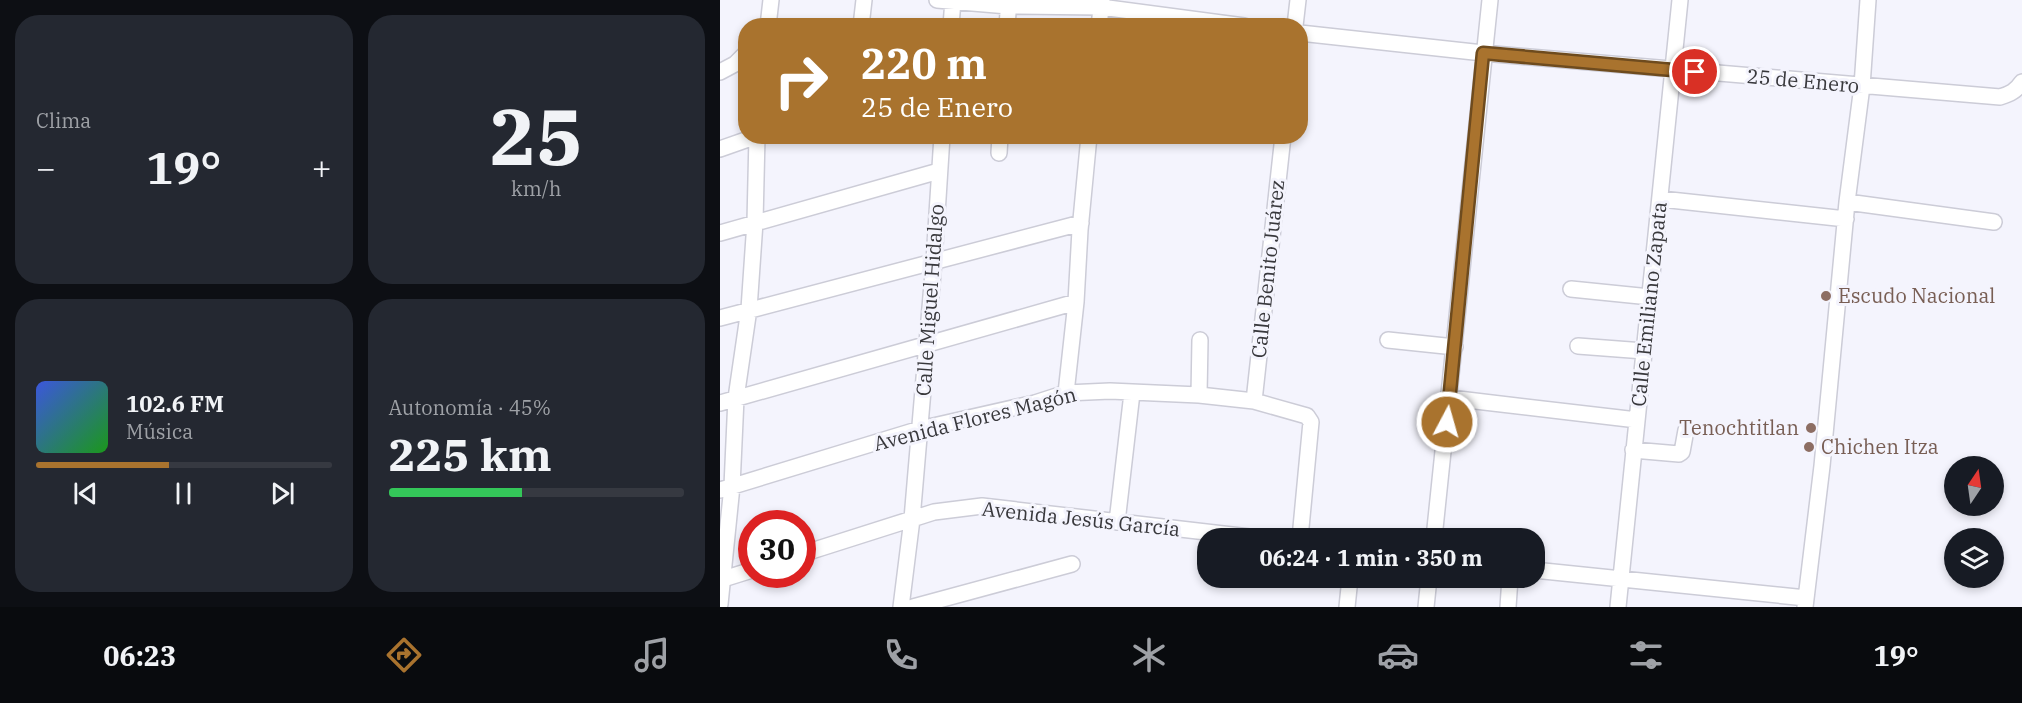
<!DOCTYPE html>
<html lang="es">
<head>
<meta charset="utf-8">
<style>
  body { margin:0; font-family:"IBM Plex Serif",serif; background:#242831; color:#f1f3f6; height:100vh; display:flex; flex-direction:column; font-size:22px; white-space:nowrap }
  * { box-sizing:border-box; margin:0 }
  p { font-size:20px; color:#9ea1a6 }
  .icon { flex:none; width:33px; height:33px; fill:none; stroke:currentColor; stroke-width:2; stroke-linecap:round; stroke-linejoin:round }
  .map { position:relative; flex:1; overflow:hidden }
  .sheet { display:flex; flex-direction:column; gap:15px; padding:15px; background:#0d0f14; width:720px }
  .sheet>* { flex:none }
  .banner { position:absolute; left:18px; top:18px; width:570px; height:126px; border-radius:24px; box-shadow:0 3px 9px #0003; background:#a9732e; color:#fff; overflow:hidden }
  .needle { width:39px; rotate:13deg }
  .fabs { position:absolute; left:1224px; top:456px; display:grid; gap:12px }
  .fabs a { display:grid; place-items:center; width:60px; height:60px; border-radius:50%; background:#171b24; box-shadow:0 3px 9px #0003; font-size:30px }
  .speed { position:absolute; left:18px; top:510px; display:flex; gap:12px; font-size:30px; font-weight:700; text-align:center }
  .speed>* { display:grid; place-content:center; width:78px; height:78px; border-radius:50%; background:#171b24; box-shadow:0 3px 9px #0003; line-height:1 }
  .speed .limit { border:9px solid #d22; background:#fff; color:#111 }
  .pin { position:absolute; display:grid; place-items:center; width:51px; height:51px; color:#fff; margin:-26px; border:3px solid #fff; border-radius:50%; box-shadow:0 2px 6px #0007 }
  .me { position:absolute; width:66px; margin:-33px; rotate:6deg; stroke-linejoin:round; filter:drop-shadow(0 0 4px #0008) }
  .turn { display:flex; align-items:center; gap:21px; height:126px; padding:0 24px; font-size:27px }
  .turn .icon { width:78px; height:78px; stroke-width:2.5 }
  .turn b { display:block; font-size:42px; line-height:51px }
  .big { font-size:45px; font-weight:700; line-height:1.1 }
  .sheet .widget { flex:1; display:flex; flex-direction:column; justify-content:center; gap:9px; min-width:0; padding:0 21px; border-radius:24px; background:#242831 }
  .sheet .dial { align-items:center; gap:0 }
  .dial b { font-size:78px; line-height:1 }
  .song { display:flex; align-items:center; gap:18px }
  .cover { width:72px; height:72px; border-radius:9px; background:linear-gradient(135deg,hsl(230 70% 55%),hsl(120 70% 35%)) }
  .played { height:6px; border-radius:3px; background:linear-gradient(90deg,#a9732e 45%,#363941 45%) }
  .keys { display:flex; justify-content:space-around; direction:ltr }
  .heat { display:flex; justify-content:space-between; align-items:center; font-size:33px; direction:ltr }
  .charge { height:9px; border-radius:4px; background:linear-gradient(90deg,#34c759 45%,#363941 0) }
  .sheet .tiles { flex:1; display:grid; gap:15px; grid-template-columns:repeat(2,1fr) }
  .trip { position:absolute; left:477px; top:528px; width:348px; height:60px; border-radius:24px; background:#171b24; box-shadow:0 3px 9px #0003; font-weight:700; line-height:60px; text-align:center }
  .dock { display:flex; height:96px; justify-content:space-around; align-items:center; background:#090b0e; color:#9ea1a6 }
  .dock .icon { width:42px; height:42px }
  .dock .on { color:#a9732e }
  .dock b { font-size:27px; color:#f1f3f6 }
  main { display:flex; flex:1; min-height:0 }
  .map>svg:first-child { display:block }
  .lines { fill:none; stroke-linecap:round; stroke-linejoin:round }
  .minor-casing { stroke:#ccccd7; stroke-width:18 }
  .minor { stroke:#fff; stroke-width:15 }
  .route-casing { stroke:#6e4b1e; stroke-width:15 }
  .route { stroke:#a9732e; stroke-width:10 }
  .education-dot { fill:#8d6e63; stroke:#f4f4fd; stroke-width:2 }
  .labels { text-anchor:middle; stroke-width:6; stroke-linejoin:round; paint-order:stroke }
  .street-label { font-size:20px; fill:#38383c; stroke:#f4f4fd }
  .education-label { font-size:20px; fill:#785e54; stroke:#f4f4fd; text-anchor:start }
</style>
</head>
<body>
<main>
<section class="sheet">
<div class="tiles">
<div class="widget"><p>Clima</p>
<div class="heat"><a>−</a><b class="big">19°</b><a>+</a></div>
</div>
<div class="widget dial"><b>25</b><p>km/h</p></div>
<div class="widget">
<div class="song"><i class="cover"></i><div><b>102.6 FM</b><p>Música</p></div></div>
<div class="played"></div>
<div class="keys"><svg class="icon" aria-label="previous" viewBox="0 0 24 24"><path d="M18 5L8 12l10 7zM5 5v14"/></svg><svg class="icon" aria-label="pause" viewBox="0 0 24 24"><path d="M8 5v14M16 5v14"/></svg><svg class="icon" aria-label="next" viewBox="0 0 24 24"><path d="M6 5l10 7-10 7zM19 5v14"/></svg></div>
</div>
<div class="widget"><p>Autonomía · 45%</p><b class="big">225 km</b><div class="charge"></div></div>
</div>
</section>
<div class="map">
<svg width="1302" height="607" viewBox="0 0 1302 607">
  <rect width="100%" height="100%" fill="#f4f4fd"/>
  <g class="lines">
    <defs>
      <path id="minor" d="M 217,0 L 288,6 L 381,7 L 524,26
        M 48,26 L 51,0
        M 141,26 L 144,0
        M 231,26 L 233,0
        M 287,26 L 289,0
        M 379,26 L 382,0
        M 575,26 L 578,0
        M 580,33 L 763,53 L 1280,97 C 1290,94 1296,91 1302,82
        M 0,72 L 15,64 L 26,53
        M 0,149 L 37,136
        M 279,153 L 280,136
        M 941,199 L 1126,219
        M 1127,202 L 1274,222
        M 0,233 L 219,171
        M 851,289 L 930,297
        M 0,318 L 361,223
        M 668,340 L 735,347
        M 858,346 L 924,351
        M 346,393 L 356,302 L 360,230 L 369,136
        M 479,395 L 480,340
        M 730,398 L 917,420
        M 534,401 L 563,136
        M 0,403 L 356,302
        M 913,450 L 959,454 L 962,452 L 966,430
        M 0,490 L 200,429 L 315,403 L 346,393 L 390,391 L 479,395 L 534,401 L 587,416 L 591,422 L 580,538
        M 397,522 L 412,393
        M 714,538 L 770,0
        M 82,554 L 214,512 L 262,506 L 538,538
        M 814,570 L 1086,598
        M 0,580 L 32,570
        M 0,604 L 12,486 L 16,398 L 29,309 L 35,222 L 37,136
        M 181,607 L 192,519 L 214,261 L 222,136
        M 193,607 L 352,564
        M 627,607 L 630,578
        M 706,607 L 709,578
        M 788,607 L 790,578
        M 898,607 L 960,0
        M 1085,607 L 1102,466 L 1127,202 L 1142,86 L 1148,0"/>
    </defs>
    <use href="#minor" class="minor-casing"/>
    <use href="#minor" class="minor"/>
  </g>
  <g class="lines">
    <defs>
      <path id="route" d="M 727,422 L 763,53 L 975,72"/>
    </defs>
    <use href="#route" class="route-casing"/>
    <use href="#route" class="route"/>
  </g>
  <g class="education-dot">
    <circle cx="1106" cy="296" r="6"/>
    <circle cx="1091" cy="428" r="6"/>
    <circle cx="1089" cy="447" r="6"/>
  </g>
  <g class="labels">
    <g class="street-label">
      <text transform="translate(1083 81) rotate(5)" y="7">25 de Enero</text>
      <text transform="translate(548 269) rotate(-84)" y="7">Calle Benito Juárez</text>
      <text transform="translate(210 300) rotate(-86)" y="7">Calle Miguel Hidalgo</text>
      <text transform="translate(929 304) rotate(-84)" y="7">Calle Emiliano Zapata</text>
      <text transform="translate(255 419) rotate(-14)" y="7">Avenida Flores Magón</text>
      <text transform="translate(361 519) rotate(6)" y="7">Avenida Jesús García</text>
    </g>
    <g class="education-label">
      <text x="1118" y="303">Escudo Nacional</text>
      <text x="1079" y="435" text-anchor="end">Tenochtitlan</text>
      <text x="1101" y="454">Chichen Itza</text>
    </g>
  </g>
</svg>
<div class="fabs">
<a><svg class="needle" viewBox="-14 -14 28 28"><path d="M0-13l5 13h-10z" fill="#e53935"/><path d="M0 13l5-13h-10z" fill="#9ea1a6"/></svg></a>
<a><svg class="icon" aria-label="layers" viewBox="0 0 24 24"><path d="M12 4l9 5-9 5-9-5zM3 14l9 5 9-5"/></svg></a>
</div>
<div class="speed"><div class="limit">30</div></div>
<div class="pin" style="left:975px;top:72px;background:#d93025"><svg class="icon" aria-label="arrive" viewBox="0 0 24 24"><path d="M6 21V4h12l-3 4 3 4H6"/></svg></div>
<svg class="me" style="left:727px;top:422px" viewBox="-20 -20 40 40"><circle r="17" fill="#a9732e" stroke="#fff" stroke-width="3"/><path d="M0-11L8 9 0 5-8 9z" fill="#fff"/></svg>
<div class="trip">06:24 · 1 min · 350 m</div>
<div class="banner">
<div class="turn"><svg class="icon" aria-label="right" viewBox="0 0 24 24"><path d="M7 20v-9h11M14 6l5 5-5 5"/></svg><div><b>220 m</b>25 de Enero</div></div>
</div>
</div>
</main>
<nav class="dock">
<b>06:23</b>
<svg class="icon on" aria-label="directions" viewBox="0 0 24 24"><path d="M12 3l9 9-9 9-9-9zM9 14v-3h6M13 9l2 2-2 2"/></svg>
<svg class="icon" aria-label="music" viewBox="0 0 24 24"><path d="M9 18V5l10-2v13"/><circle cx="6" cy="18" r="3"/><circle cx="16" cy="16" r="3"/></svg>
<svg class="icon" aria-label="phone" viewBox="0 0 24 24"><path d="M5 4h4l2 5-3 2q2 4 5 5l2-3 5 2v4C11 20 4 13 5 4z"/></svg>
<svg class="icon" aria-label="climate" viewBox="0 0 24 24"><path d="M12 3v18M4 7l16 10M4 17L20 7"/></svg>
<svg class="icon" aria-label="car" viewBox="0 0 24 24"><path d="M5 17H2v-5l4-1 3-4h7l3 4 3 1v5h-3M9 17h6M6 11h13"/><circle cx="7" cy="17" r="2"/><circle cx="17" cy="17" r="2"/></svg>
<svg class="icon" aria-label="filters" viewBox="0 0 24 24"><path d="M4 7h16M4 17h16"/><circle cx="9" cy="7" r="2"/><circle cx="15" cy="17" r="2"/></svg>
<b>19°</b>
</nav>
</body>
</html>
